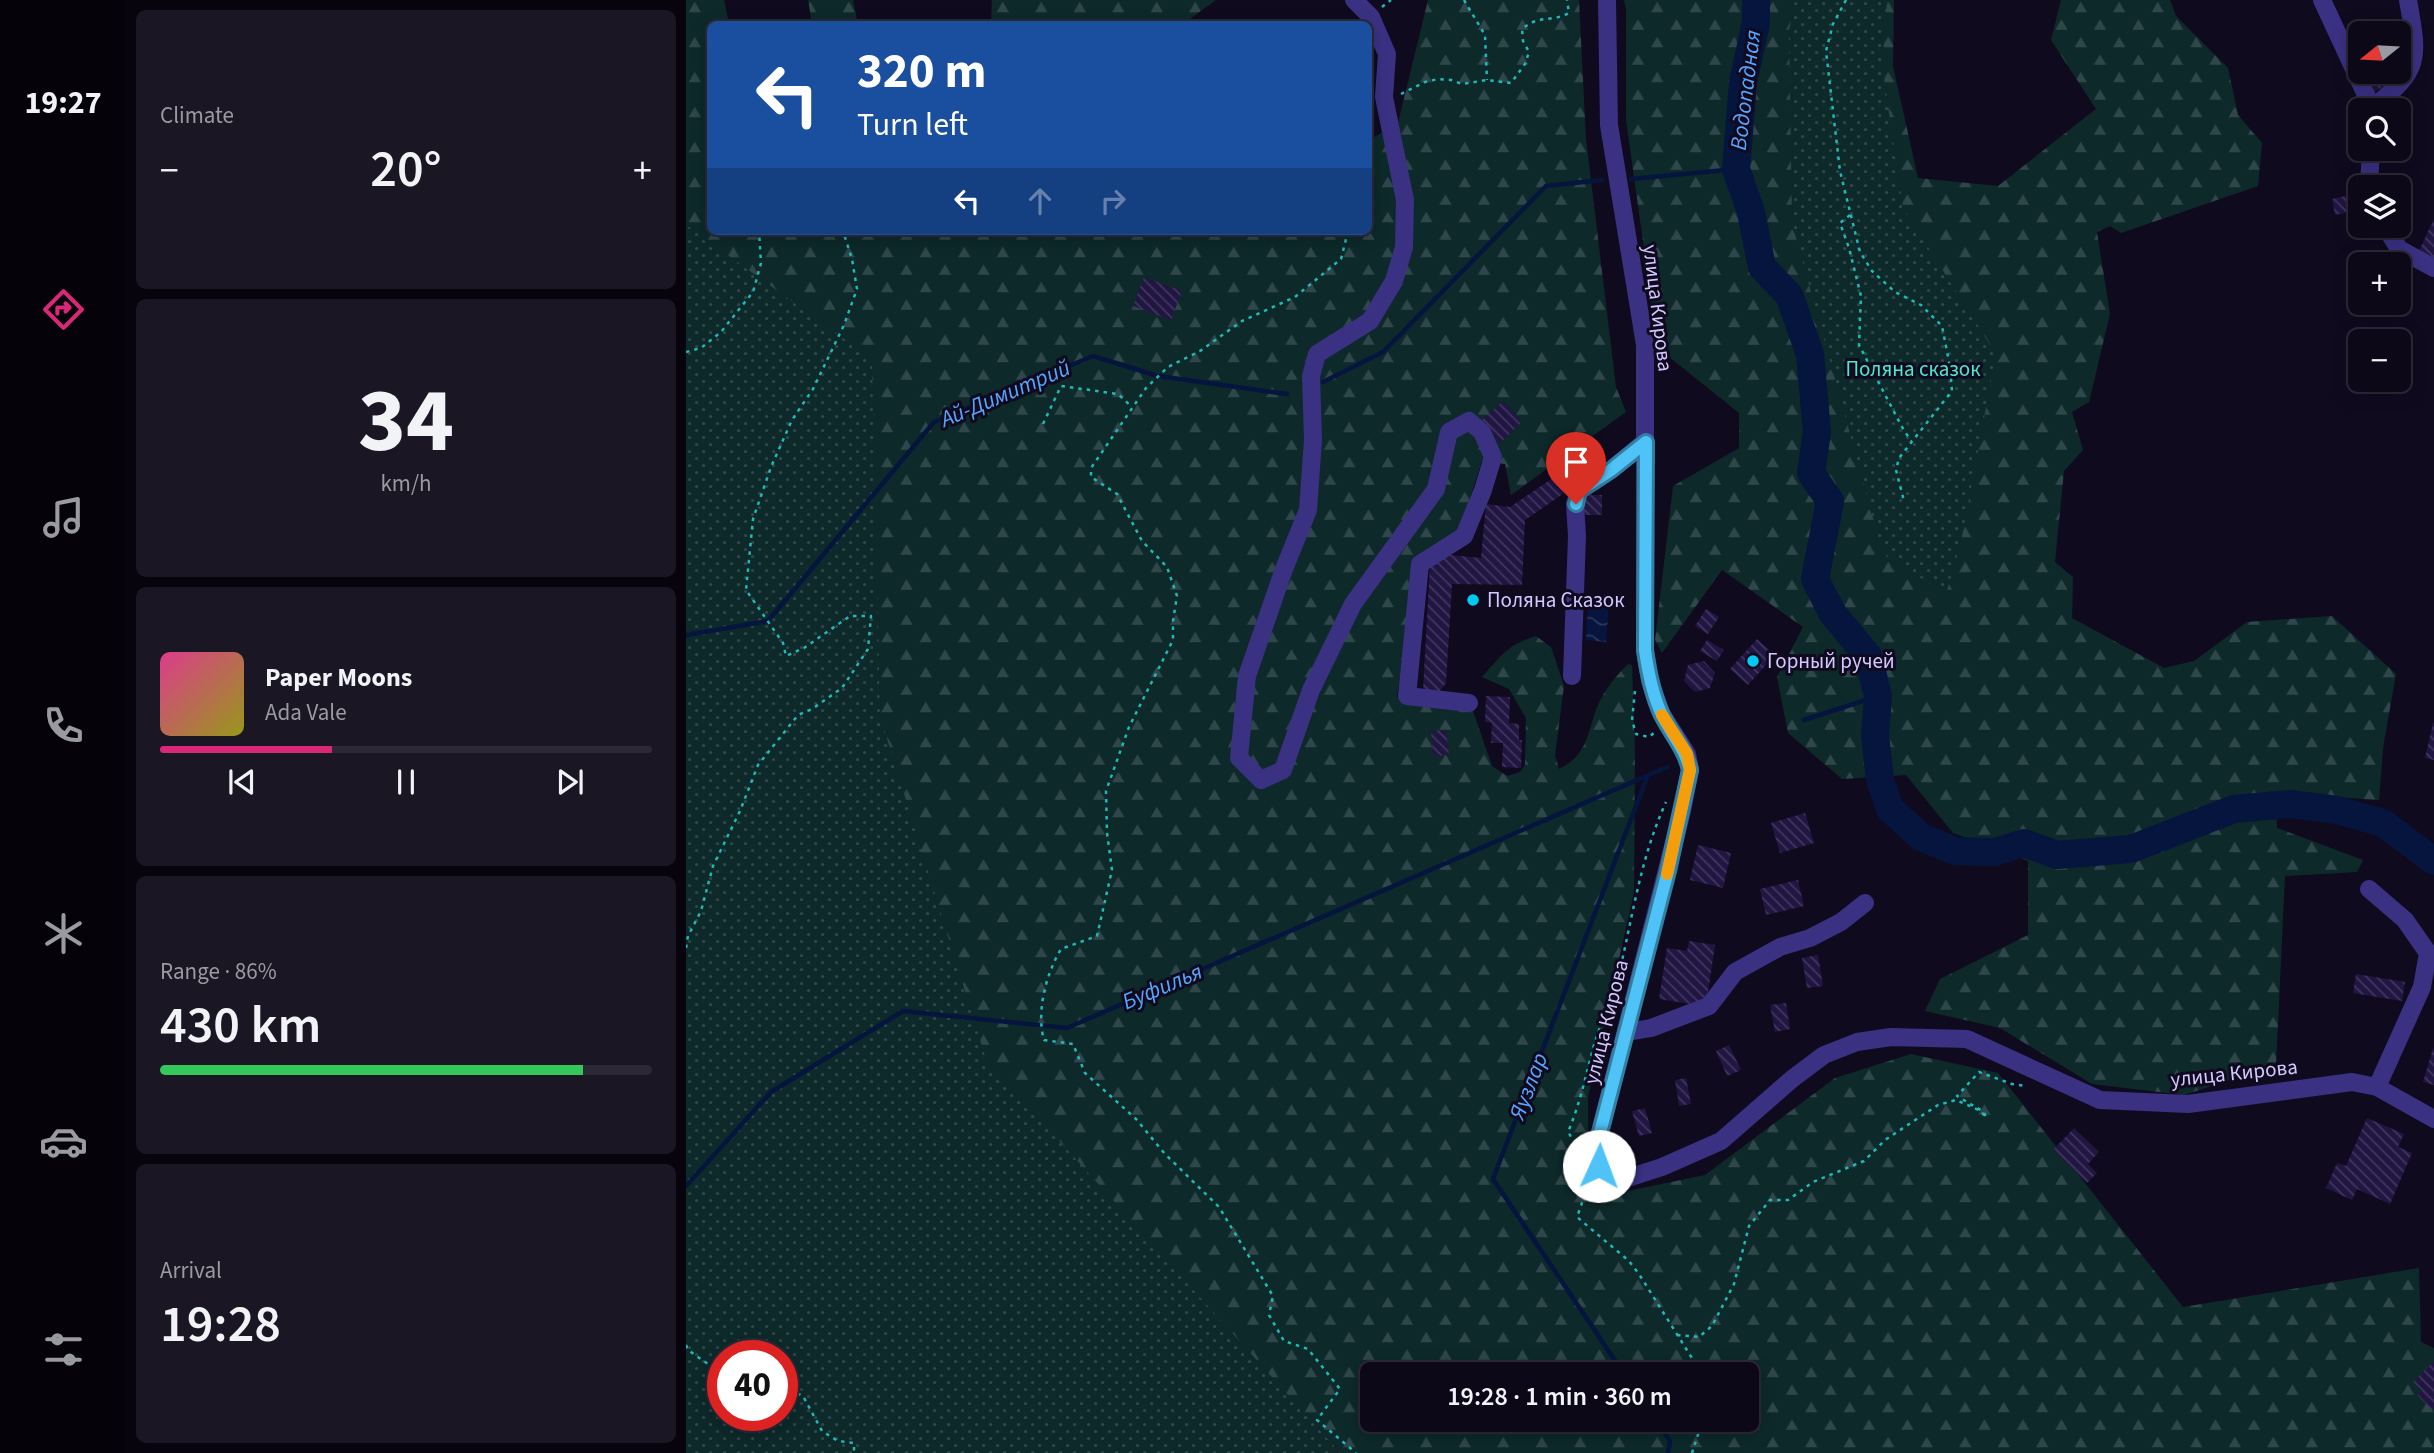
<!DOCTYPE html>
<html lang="en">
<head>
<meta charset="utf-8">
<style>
  body { margin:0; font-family:"Source Sans 3",sans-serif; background:#1a1624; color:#f1f3f6; height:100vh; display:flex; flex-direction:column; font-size:26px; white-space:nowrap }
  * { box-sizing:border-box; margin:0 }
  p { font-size:23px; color:#9a9aa1 }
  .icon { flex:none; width:38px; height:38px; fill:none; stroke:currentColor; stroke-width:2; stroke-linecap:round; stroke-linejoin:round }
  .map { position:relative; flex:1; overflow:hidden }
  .side { display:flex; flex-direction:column; gap:10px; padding:10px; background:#07040d; width:560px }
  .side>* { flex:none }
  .guide { position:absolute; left:21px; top:21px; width:665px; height:214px; border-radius:10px; box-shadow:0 4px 18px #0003,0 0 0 2px #2c2936; background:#1a4fa0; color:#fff; overflow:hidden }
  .needle { width:46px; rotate:252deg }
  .fabs { position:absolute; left:1662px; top:21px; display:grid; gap:14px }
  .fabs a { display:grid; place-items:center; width:63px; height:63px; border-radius:10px; background:#0c0817; box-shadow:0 4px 18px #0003,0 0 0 2px #2c2936; font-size:35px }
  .speed { position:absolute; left:21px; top:1340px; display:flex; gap:14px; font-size:35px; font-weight:700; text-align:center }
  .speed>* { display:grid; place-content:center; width:91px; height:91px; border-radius:50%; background:#0c0817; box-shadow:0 4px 18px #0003,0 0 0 2px #2c2936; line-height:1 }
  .speed .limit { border:10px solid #d22; background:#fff; color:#111 }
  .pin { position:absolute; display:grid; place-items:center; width:60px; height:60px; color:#fff; margin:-72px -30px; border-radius:50% 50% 50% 0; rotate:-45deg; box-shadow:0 0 7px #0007 }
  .pin .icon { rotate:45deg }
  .me { position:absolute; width:77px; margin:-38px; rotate:2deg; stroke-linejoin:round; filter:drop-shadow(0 0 5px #0008) }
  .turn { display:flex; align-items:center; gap:24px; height:147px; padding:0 35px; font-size:32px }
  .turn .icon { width:91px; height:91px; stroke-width:2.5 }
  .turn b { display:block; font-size:49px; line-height:60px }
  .lanes { display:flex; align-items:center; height:66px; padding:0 35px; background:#0003; justify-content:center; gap:35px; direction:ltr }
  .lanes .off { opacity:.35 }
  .big { font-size:52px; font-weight:600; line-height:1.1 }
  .side .card { flex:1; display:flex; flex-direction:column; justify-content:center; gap:10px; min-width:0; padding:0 24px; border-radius:10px; background:#1a1624 }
  .side .dial { align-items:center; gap:0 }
  .dial b { font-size:91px; line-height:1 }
  .song { display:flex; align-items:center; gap:21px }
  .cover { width:84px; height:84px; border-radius:10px; background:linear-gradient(135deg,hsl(330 70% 55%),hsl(60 70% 35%)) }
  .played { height:7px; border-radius:4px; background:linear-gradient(90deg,#db2777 35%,#2c2936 35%) }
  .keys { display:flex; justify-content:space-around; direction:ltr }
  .heat { display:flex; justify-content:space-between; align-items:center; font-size:38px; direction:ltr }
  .charge { height:10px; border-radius:5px; background:linear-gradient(90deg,#34c759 86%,#2c2936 0) }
  .trip { position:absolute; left:674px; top:1362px; width:399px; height:70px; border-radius:10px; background:#0c0817; box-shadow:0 4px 18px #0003,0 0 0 2px #2c2936; font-weight:600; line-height:70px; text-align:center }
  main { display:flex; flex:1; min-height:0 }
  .dock { display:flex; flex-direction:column; width:126px; justify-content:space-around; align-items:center; background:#050309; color:#9a9aa1 }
  .dock .icon { width:49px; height:49px }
  .dock .on { color:#db2777 }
  .dock b { font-size:32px; color:#f1f3f6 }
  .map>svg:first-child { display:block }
  .forest { fill:url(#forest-firs); fill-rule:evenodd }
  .park { fill:url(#park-dots); fill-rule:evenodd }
  .water { fill:url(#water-waves) }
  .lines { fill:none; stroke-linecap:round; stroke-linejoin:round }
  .stream { stroke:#05153e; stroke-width:4.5 }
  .river { stroke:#05153e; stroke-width:28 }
  .building { fill:url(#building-back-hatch) }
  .path { stroke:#22b8ba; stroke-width:2.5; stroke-dasharray:3.5 5; stroke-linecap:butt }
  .minor { stroke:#3a3183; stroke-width:18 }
  .route-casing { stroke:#337fa1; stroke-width:18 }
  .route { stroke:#4fc3f7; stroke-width:12 }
  .slow { stroke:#f59e0b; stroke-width:12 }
  .poi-dot { fill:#00c9f4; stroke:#100a1f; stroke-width:2.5 }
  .labels { text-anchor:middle; stroke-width:6; stroke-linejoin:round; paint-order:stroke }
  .street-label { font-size:21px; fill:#d3c9ff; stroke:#100a1f }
  .park-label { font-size:21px; fill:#4be9cd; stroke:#100a1f }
  .poi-label { font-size:21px; fill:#d3c9ff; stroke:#100a1f; text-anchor:start }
  .water-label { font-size:23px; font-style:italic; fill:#57a5ff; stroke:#100a1f }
</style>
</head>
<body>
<main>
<nav class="dock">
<b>19:27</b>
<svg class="icon on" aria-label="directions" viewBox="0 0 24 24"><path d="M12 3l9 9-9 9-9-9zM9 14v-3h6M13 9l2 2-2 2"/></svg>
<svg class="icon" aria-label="music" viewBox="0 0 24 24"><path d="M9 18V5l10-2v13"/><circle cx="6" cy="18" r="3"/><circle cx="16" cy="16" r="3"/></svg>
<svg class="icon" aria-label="phone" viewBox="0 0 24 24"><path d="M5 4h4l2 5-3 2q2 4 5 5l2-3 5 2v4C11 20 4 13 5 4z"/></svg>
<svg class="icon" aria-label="climate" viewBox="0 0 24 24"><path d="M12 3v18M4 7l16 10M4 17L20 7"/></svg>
<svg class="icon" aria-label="car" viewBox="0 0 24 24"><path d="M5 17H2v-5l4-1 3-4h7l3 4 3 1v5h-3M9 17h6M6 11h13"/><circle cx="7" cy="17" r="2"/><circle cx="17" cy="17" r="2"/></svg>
<svg class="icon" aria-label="filters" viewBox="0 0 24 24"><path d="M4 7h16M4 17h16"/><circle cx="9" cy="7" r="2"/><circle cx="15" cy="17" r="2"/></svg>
</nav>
<section class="side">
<div class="card"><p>Climate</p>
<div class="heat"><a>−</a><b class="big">20°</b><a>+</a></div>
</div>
<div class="card dial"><b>34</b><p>km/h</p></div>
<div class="card">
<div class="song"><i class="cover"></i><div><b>Paper Moons</b><p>Ada Vale</p></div></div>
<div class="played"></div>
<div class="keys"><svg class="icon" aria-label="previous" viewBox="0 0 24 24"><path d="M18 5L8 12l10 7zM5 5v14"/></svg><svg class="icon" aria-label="pause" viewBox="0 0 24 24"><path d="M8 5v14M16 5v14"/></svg><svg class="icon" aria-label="next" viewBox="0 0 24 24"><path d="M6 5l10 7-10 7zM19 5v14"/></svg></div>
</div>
<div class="card"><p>Range · 86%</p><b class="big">430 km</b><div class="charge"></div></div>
<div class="card"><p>Arrival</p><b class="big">19:28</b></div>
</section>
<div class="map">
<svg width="1748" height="1453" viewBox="0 0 1748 1453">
  <defs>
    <pattern id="forest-firs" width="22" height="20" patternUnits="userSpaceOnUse" patternTransform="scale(1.75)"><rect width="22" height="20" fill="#0d292a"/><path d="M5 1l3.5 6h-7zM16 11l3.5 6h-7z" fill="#2f474a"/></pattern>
    <pattern id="park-dots" width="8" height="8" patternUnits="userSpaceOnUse" patternTransform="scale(1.75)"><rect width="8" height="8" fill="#0d292a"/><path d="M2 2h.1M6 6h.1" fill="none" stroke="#2f474a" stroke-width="1.8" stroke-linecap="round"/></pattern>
    <pattern id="water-waves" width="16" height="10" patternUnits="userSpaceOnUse" patternTransform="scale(1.75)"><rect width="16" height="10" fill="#05153e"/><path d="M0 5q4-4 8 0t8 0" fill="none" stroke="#29365b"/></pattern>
    <pattern id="building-back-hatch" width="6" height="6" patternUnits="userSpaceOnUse" patternTransform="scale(1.75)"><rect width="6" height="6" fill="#211542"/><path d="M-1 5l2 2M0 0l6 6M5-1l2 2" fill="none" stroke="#40365e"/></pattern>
  </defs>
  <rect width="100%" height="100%" fill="#100a1f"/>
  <path class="forest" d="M 0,0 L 38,0 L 43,24 L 24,24 L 24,231 L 682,231 L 683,140 L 712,123 L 742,0 L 893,0 L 900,139 L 930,387 L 940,412 L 825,495 L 819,464 L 796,461 L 772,534 L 729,563 L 711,697 L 786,708 L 806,766 L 821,776 L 834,772 L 839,765 L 840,718 L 823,689 L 796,677 C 816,655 821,645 850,636 L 865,647 L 878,686 L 869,755 L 873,769 C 903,755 901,731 912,705 C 919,689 930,676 942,664 L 946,665 L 949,752 L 948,892 L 902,1097 L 903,1199 L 1019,1175 L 1149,1078 L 1225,1054 L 1312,1073 L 1497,1307 L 1733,1268 L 1735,1342 L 1748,1348 L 1748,1453 L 0,1453 ZM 37,1356 L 96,1356 L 96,1416 L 37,1416 ZM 686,1374 L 1060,1374 L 1060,1419 L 686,1419 Z
    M 122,0 L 167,0 L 172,24 L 126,24 Z
    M 306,0 L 530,0 L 497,24 L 305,24 Z
    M 938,0 L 1208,0 L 1207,66 L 1232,178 L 1312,186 L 1410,109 L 1365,40 L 1375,0 L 1484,0 L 1490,16 L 1542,68 L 1552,115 L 1576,143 L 1572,186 L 1435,233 L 1424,226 L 1411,232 L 1424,314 L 1403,402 L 1386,412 L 1397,450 L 1378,471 L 1369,562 L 1387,577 L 1386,618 L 1478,668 L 1508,661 L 1561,622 L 1646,616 L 1710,674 L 1697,748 L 1693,800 L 1590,793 L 1591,828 L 1677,860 L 1671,872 L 1599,876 L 1590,1065 L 1498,1095 L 1406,1084 L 1314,1028 L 1239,1011 L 1254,979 L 1342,935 L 1342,861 L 1267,833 L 1220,775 L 1156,779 L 1102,733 L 1091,677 L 1117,627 L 1036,570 L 976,653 L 969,640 L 987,486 L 1053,448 L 1053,413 L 972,348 L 940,120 L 940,10 Z"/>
  <path class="park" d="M 1109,0 L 1201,0 L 1196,65 L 1217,208 L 1310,354 L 1275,542 L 1260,594 L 1197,554 L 1106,223 L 1103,30 Z
    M 0,225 L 186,359 L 194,716 L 300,1059 L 654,1453 L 0,1453 ZM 37,1356 L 96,1356 L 96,1416 L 37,1416 Z"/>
  <path class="water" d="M 902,601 L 923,602 L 920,642 L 900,640 Z"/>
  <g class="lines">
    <path class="stream" d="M 945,179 L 1050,169
      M 637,382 L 697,352 L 860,186 L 916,180
      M 0,635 L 82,621 L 248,422 L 407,356 L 472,376 L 601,394
      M 1118,720 L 1192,696
      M 0,1186 L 85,1092 L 217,1011 L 381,1028 L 981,767
      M 938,1374 L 807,1179 L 962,775
      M 969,1419 L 984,1441 L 982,1453"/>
    <path class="river" d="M 1070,0 L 1070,22 L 1057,83 L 1050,169 L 1065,212 L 1076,267 L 1103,295 L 1124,354 L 1131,432 L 1125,473 L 1144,501 L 1129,579 L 1147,614 L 1182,656 L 1192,696 L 1189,735 L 1194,780 L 1204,809 L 1235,837 L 1269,851 L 1309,852 L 1338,843 L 1371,855 L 1445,849 L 1548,809 L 1604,804 L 1651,810 L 1697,823 L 1748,861"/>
  </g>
  <path class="building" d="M 1675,35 L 1675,65 L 1663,41 Z
    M 1678,72 L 1703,72 L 1708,81 L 1688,92 Z
    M 1672,193 L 1675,210 L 1649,215 L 1646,199 Z
    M 1748,219 L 1748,265 L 1730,257 Z
    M 458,277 L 496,291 L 485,320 L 447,306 Z
    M 817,401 L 836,422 L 814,443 L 794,422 Z
    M 907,451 L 919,465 L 839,520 L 836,585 L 766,584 L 760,683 L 753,692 L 737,690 L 744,564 L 755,554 L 795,558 L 800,504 L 824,507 Z
    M 897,495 L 916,495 L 916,515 L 897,515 Z
    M 1020,609 L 1033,617 L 1022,634 L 1009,626 Z
    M 1071,639 L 1089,655 L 1062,685 L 1044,669 Z
    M 1021,640 L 1038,650 L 1031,661 L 1014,651 Z
    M 1018,661 L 1029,673 L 1024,688 L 1009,692 L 998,681 L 1002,665 Z
    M 800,696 L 824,697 L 823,723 L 833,724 L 833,740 L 836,740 L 835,768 L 816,767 L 817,743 L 805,743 L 806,723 L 799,722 Z
    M 1747,723 L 1748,723 L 1748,760 L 1739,758 Z
    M 760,730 L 763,755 L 747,756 L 745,731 Z
    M 1119,813 L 1128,843 L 1094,853 L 1085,823 Z
    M 1012,845 L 1045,853 L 1037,888 L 1004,880 Z
    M 1112,880 L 1118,906 L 1080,915 L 1074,889 Z
    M 1003,941 L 1029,945 L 1021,999 L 1011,1005 L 973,999 L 981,948 L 1001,951 Z
    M 1132,955 L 1137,986 L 1121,988 L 1116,958 Z
    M 1670,974 L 1719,982 L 1716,1001 L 1667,993 Z
    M 1100,1003 L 1104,1029 L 1089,1032 L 1084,1005 Z
    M 1043,1045 L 1055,1070 L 1041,1076 L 1030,1051 Z
    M 1747,1048 L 1748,1049 L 1748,1085 L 1737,1082 Z
    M 1000,1078 L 1005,1104 L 993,1106 L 989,1080 Z
    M 959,1108 L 966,1133 L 953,1136 L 946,1111 Z
    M 1681,1118 L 1718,1134 L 1712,1147 L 1726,1153 L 1704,1204 L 1671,1189 L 1666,1200 L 1640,1188 L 1651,1163 L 1660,1166 Z
    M 1388,1128 L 1413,1152 L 1402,1164 L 1411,1173 L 1401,1183 L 1367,1150 Z
    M 1748,1361 L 1748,1408 L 1746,1410 L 1731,1395 L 1736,1390 L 1727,1382 Z"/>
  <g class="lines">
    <path class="path" d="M 778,0 L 799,35 L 801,80
      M 1160,0 L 1147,24 L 1140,51 L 1154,171 L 1174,252 L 1186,271 L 1209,292 L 1235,305 L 1256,326 L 1264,367 L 1266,391 L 1213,458 L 1210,470 L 1218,501
      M 696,7 L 705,0
      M 715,94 L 739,82 L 752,79 L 765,80 L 776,84 L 801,80 L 825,83 L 839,64 L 843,52 L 837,41 L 836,29 C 854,14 864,23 883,13 L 881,0
      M 682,150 L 687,130
      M 1164,215 L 1154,223 L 1163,248 L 1175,296 L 1173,345 L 1216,427 L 1225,441
      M 662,231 L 655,259 L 609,297 L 556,321 L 514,351 L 482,367 L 460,388 L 405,468 L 405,477 L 431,494 L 456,541 L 481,567 L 491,596 L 487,621 L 487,640 L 443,727 L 420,791 L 421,833 L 426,870 L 411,936 L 375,949 C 360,974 350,1012 358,1040 L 387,1044 L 399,1073 L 450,1119 L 479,1154 L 533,1207 L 587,1296 L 583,1315 L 598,1341 L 622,1349 L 654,1389 L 631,1420 L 670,1453
      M 0,352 L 15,348 L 35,332 L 67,292 L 75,263 L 73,231
      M 357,424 L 375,386 L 432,394 L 446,407
      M 949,691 L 946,720 L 950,734 L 963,737 L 969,732
      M 0,948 L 2,936 L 15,911 L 27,866 L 54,811 L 72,765 L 112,715 L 126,709 L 156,688 L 182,649 L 185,616 L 164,616 L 118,648 L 100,656 L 97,643 L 60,590 L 67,519 L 85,467 L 106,420 L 127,389 L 158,325 L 171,289 L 166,259 L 157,231
      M 894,1151 L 882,1132 C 894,1104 900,1074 908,1045 C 918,1014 931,984 938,952 C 949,901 958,850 980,802
      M 902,1178 L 903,1183 L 891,1217 L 943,1261 L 953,1274 L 1016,1374
      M 991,1335 L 1013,1337 L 1026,1326 L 1048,1284 L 1063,1226 L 1084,1200 L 1102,1200 L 1127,1182 L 1178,1161 L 1199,1140 L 1252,1105 L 1270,1100 L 1295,1111 L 1300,1118 L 1298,1112 L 1271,1096 L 1293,1072 L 1326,1084 L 1341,1086
      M 0,1345 L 2,1350 L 29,1369 L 37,1371
      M 96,1386 L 117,1396 L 136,1431 L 152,1441 L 168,1443 L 168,1453
      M 1006,1453 L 1017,1419"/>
    <path class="minor" d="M 668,0 L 685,17 L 701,54 L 698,97 L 719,200 L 718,247 L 708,281 L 684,321 L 631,354 L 625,376 L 627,440 L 622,510 L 598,569 L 561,676 L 553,758 L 575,780 L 597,770 L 625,690 L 667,604 L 750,489 L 763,432 L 783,421 L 796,432 L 807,457 L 797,490 L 778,536 L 734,564 L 721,696 L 783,703
      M 921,0 L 923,125 L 959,345 L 959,650 L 964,681 L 975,713 L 1001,754 L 1004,770 L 996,811 L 910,1148 L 913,1166 L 925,1177 L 945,1177 L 976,1167 L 1035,1141 L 1106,1079 L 1138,1055 L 1171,1042 L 1205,1037 L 1281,1039 L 1414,1100 L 1502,1104 L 1666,1082 L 1691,1087 L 1748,1119
      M 1636,0 L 1687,110
      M 1687,107 C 1736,69 1732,58 1722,0
      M 1683,187 L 1685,149
      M 1699,226 L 1713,249 L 1748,268
      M 886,676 L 891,536 L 889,504 L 893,491 L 925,470 L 959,442
      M 1683,889 L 1719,920 L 1742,953 L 1736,987 L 1691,1087
      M 942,1032 L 965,1028 L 1023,1006 L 1049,972 L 1094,947 L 1124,938 L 1155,922 L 1179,903"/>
  </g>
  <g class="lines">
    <defs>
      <path id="route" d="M 890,504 L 893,491 L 925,470 L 960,442 L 959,650 C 962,672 966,694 976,715 C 986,735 999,748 1004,770 L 982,871 L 910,1148 L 913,1166"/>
    </defs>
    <use href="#route" class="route-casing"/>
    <use href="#route" class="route"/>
    <path class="slow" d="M 976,715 L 1001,754 L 1004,770 L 981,874"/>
  </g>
  <g class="poi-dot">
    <circle cx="787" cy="600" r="7"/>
    <circle cx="1067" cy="661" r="7"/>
  </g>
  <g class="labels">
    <g class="street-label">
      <text transform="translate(972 308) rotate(83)" y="7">улица Кирова</text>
      <text transform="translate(920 1022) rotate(-76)" y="7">улица Кирова</text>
      <text transform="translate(1548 1073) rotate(-6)" y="7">улица Кирова</text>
    </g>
    <g class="park-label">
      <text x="1227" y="376">Поляна сказок</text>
    </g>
    <g class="poi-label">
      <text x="801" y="607">Поляна Сказок</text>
      <text x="1081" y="668">Горный ручей</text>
    </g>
    <g class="water-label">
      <text transform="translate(1059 90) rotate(-83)" y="8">Водопадная</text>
      <text transform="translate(319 393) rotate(-23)" y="8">Ай-Димитрий</text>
      <text transform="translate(476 986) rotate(-23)" y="8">Буфилья</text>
      <text transform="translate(842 1086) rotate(-69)" y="8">Яузлар</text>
    </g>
  </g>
</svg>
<div class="fabs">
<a><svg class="needle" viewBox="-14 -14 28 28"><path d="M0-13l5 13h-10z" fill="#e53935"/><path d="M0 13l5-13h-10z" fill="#9a9aa1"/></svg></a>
<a><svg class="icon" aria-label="search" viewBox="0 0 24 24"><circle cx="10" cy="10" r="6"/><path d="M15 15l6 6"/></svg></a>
<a><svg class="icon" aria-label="layers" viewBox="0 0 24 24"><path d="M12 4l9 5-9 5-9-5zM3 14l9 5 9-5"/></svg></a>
<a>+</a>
<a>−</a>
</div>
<div class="speed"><div class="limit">40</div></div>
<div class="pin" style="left:890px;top:504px;background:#d93025"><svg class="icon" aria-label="arrive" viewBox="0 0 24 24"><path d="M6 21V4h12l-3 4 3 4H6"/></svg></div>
<svg class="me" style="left:913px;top:1166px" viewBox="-20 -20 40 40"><circle r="19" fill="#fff"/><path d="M0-13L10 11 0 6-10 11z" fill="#4fc3f7"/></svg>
<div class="trip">19:28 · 1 min · 360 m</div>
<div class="guide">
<div class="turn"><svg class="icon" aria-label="left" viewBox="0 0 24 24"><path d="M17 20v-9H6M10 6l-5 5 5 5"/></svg><div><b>320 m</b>Turn left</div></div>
<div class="lanes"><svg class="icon" aria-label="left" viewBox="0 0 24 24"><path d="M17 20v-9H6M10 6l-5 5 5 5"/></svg><svg class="icon off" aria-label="ahead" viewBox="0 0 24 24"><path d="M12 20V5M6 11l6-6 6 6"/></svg><svg class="icon off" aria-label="right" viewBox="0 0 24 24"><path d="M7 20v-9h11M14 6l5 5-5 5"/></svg></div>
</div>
</div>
</main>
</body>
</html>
